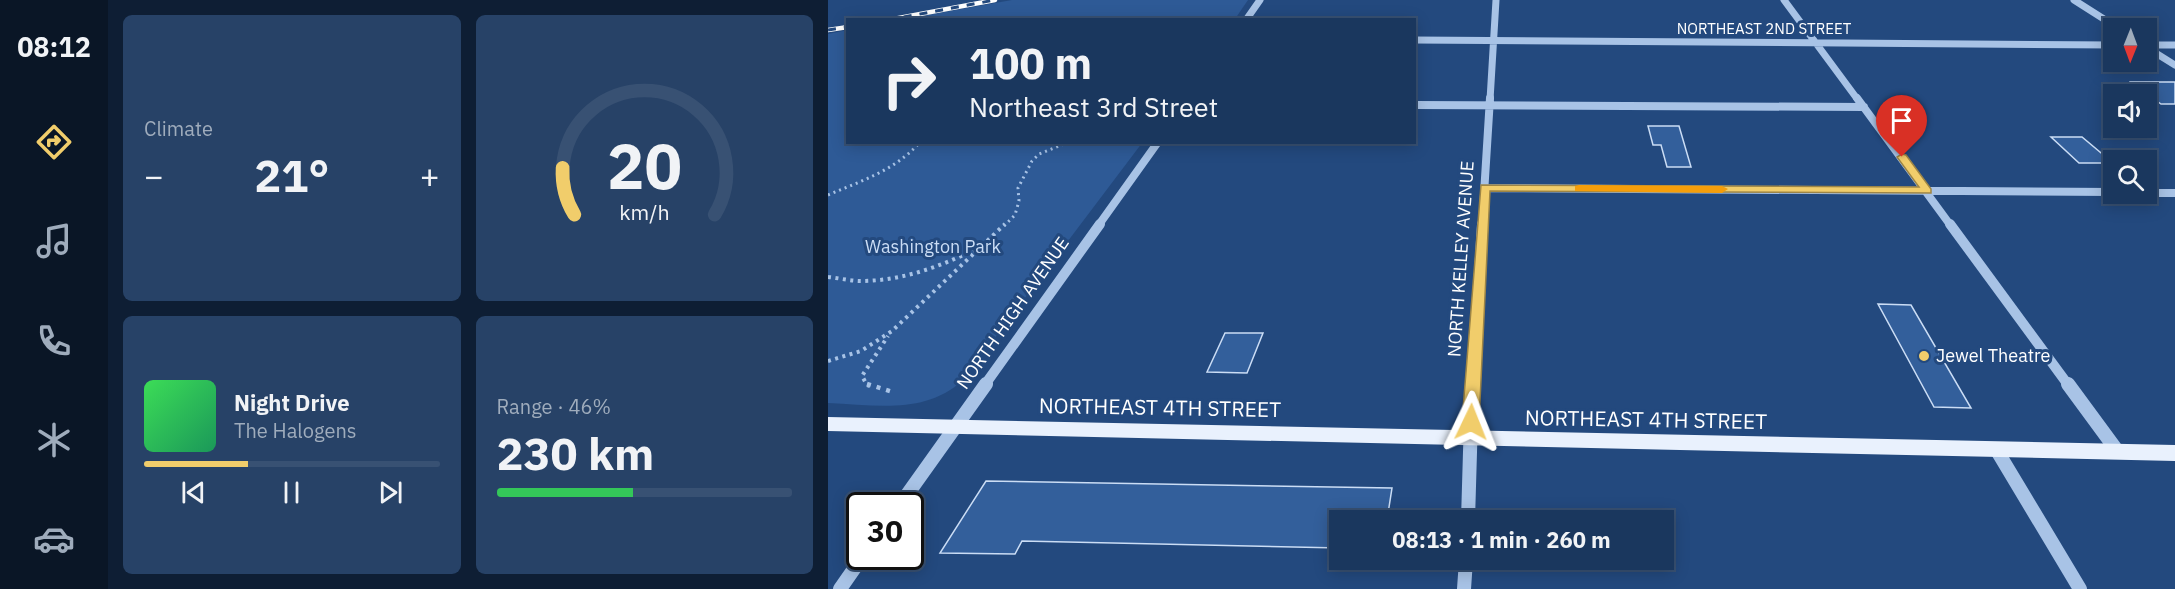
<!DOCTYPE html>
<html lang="en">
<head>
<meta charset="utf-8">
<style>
  body { margin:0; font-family:"IBM Plex Sans",sans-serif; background:#274267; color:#f1f3f6; height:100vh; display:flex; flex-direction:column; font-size:22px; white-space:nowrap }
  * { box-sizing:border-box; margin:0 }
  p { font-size:20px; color:#9facbc }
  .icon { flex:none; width:33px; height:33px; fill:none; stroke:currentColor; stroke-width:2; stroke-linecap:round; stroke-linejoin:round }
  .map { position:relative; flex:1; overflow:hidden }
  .sheet { display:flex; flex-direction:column; gap:15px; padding:15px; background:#0e1e34; width:720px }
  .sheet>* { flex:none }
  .banner { position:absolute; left:18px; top:18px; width:570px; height:126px; border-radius:0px; box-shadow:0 3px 15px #0003,0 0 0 2px #385173; background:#1a375e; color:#f1f3f6; overflow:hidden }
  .needle { width:39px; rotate:181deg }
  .fabs { position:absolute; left:1275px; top:18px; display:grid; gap:12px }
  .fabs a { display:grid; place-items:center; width:54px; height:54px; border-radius:0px; background:#1a375e; box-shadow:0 3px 15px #0003,0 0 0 2px #385173; font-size:30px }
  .speed { position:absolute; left:18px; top:492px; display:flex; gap:12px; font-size:30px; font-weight:700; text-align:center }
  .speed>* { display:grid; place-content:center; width:78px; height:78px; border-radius:50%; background:#1a375e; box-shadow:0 3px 15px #0003,0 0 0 2px #385173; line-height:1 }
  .speed .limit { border:3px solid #111; border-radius:9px; background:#fff; color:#111 }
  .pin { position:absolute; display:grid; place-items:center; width:51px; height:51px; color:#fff; margin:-62px -26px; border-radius:50% 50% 50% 0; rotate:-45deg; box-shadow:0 0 6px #0007 }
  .pin .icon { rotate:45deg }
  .me { position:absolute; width:66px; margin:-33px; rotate:2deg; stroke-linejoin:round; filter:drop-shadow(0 0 4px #0008) }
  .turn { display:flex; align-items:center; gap:21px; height:126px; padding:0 24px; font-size:27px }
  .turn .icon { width:78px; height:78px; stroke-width:2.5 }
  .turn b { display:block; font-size:42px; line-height:51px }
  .big { font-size:45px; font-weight:800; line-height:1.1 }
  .sheet .tile { flex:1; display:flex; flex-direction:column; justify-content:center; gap:9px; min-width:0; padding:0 21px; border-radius:9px; background:#274267 }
  .sheet .dial { align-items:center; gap:0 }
  .dial svg { height:156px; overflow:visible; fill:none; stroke:#385173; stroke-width:7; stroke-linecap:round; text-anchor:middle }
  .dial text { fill:#f1f3f6; stroke:none }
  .song { display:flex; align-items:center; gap:18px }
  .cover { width:72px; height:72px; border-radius:9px; background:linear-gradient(135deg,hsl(130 70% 55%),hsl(150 70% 35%)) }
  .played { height:6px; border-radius:3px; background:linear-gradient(90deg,#f1cd6b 35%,#385173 35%) }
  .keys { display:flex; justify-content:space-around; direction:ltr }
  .heat { display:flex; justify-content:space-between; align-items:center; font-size:33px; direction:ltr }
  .charge { height:9px; border-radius:4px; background:linear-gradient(90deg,#34c759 46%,#385173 0) }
  .sheet .tiles { flex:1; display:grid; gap:15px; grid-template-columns:repeat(2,1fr) }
  .trip { position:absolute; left:501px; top:510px; width:345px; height:60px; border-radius:0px; background:#1a375e; box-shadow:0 3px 15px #0003,0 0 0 2px #385173; font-weight:800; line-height:60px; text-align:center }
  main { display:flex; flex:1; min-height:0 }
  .menu { display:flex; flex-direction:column; width:108px; justify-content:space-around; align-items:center; background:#0a1626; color:#9facbc }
  .menu .icon { width:42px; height:42px }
  .menu .current { color:#f1cd6b }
  .menu b { font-size:27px; color:#f1f3f6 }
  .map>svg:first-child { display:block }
  .green { fill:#2e5a96 }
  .building { fill:#335f9b; stroke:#cbddf5; stroke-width:1.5 }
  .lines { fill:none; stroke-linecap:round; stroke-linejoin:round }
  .path-far2 { stroke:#a8c3e6; stroke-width:3; stroke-dasharray:2 4; stroke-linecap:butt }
  .path-far1 { stroke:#a8c3e6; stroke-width:4; stroke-dasharray:3 4.5; stroke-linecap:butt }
  .path { stroke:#a8c3e6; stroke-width:4.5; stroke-dasharray:4 6; stroke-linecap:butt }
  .minor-far3 { stroke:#a8c3e6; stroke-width:7 }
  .minor-far2 { stroke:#a8c3e6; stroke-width:8 }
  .minor-far1 { stroke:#a8c3e6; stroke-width:10 }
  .minor { stroke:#a8c3e6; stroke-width:14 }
  .major { fill:#e9f1fd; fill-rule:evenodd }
  .rail-casing { stroke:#fff; stroke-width:4.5 }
  .rail { stroke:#23497e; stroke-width:3; stroke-dasharray:8; stroke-linecap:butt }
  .route { fill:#f1cd6b; stroke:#9d8546; stroke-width:1.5 }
  .slow { fill:#f59e0b }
  .poi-dot { fill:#f1cd6b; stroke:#23497e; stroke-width:2 }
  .labels { text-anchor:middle; stroke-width:6; stroke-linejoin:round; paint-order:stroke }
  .far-street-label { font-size:15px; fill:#fff; stroke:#23497e }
  .park-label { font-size:18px; fill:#cbddf5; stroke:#23497e }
  .street-label { font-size:18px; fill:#fff; stroke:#23497e }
  .poi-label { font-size:18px; fill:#fff; stroke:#23497e; text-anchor:start }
  .near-street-label { font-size:21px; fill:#fff; stroke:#23497e }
</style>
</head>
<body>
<main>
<nav class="menu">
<b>08:12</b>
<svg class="icon current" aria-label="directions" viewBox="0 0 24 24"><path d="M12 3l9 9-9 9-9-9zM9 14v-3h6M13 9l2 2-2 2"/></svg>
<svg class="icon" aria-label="music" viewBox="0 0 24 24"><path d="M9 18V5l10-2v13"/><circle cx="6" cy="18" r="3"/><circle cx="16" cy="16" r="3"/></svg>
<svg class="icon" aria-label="phone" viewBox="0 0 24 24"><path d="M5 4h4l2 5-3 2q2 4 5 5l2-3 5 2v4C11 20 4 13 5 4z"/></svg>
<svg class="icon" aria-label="climate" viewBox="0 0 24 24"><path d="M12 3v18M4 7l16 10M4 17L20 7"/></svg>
<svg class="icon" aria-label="car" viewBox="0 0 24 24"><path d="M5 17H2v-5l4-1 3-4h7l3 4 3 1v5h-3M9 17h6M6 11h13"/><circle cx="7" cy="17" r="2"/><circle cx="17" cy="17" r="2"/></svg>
</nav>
<section class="sheet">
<div class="tiles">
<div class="tile"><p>Climate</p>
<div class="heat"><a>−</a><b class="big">21°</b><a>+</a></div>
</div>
<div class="tile dial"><svg viewBox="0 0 100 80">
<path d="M14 69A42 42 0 1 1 86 69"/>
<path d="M14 69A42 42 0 0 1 8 45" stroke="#f1cd6b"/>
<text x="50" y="56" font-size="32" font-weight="700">20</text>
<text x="50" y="72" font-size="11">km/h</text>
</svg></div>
<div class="tile">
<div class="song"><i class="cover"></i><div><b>Night Drive</b><p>The Halogens</p></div></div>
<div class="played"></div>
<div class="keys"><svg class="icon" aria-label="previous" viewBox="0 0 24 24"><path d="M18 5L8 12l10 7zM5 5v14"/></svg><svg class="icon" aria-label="pause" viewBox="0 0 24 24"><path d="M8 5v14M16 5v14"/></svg><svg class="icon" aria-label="next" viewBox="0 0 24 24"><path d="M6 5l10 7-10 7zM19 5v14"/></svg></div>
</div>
<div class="tile"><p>Range · 46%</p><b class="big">230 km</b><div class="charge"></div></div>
</div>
</section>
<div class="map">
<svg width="1347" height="589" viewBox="0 0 1347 589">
  <rect width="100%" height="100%" fill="#23497e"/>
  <path class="green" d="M 184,0 L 420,0 L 407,19 L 77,19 Z
    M 19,30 L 20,142 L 314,143 L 135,380 C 97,415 48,405 0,403 L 0,34 Z"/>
  <path class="building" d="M 1303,82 L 1347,82 L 1347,104 L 1333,104 Z
    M 820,126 L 851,126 L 863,167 L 839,167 L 833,145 L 825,145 Z
    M 1223,137 L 1254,137 L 1285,163 L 1251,163 Z
    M 1050,304 L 1083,305 L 1143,408 L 1106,407 Z
    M 397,333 L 435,333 L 419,373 L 379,372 Z
    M 158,481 L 564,488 L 559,520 L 512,520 L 512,548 L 194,541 L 187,554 L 112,553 Z"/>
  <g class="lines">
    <path class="path-far2" d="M 0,195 C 33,181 68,170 92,142
      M 176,226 L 187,215 L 191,201 L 190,188 L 204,161 L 211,154 L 241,142"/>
    <path class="path-far1" d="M 0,277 C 11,278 22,281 33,281 C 74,281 114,266 150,248
      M 0,361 L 33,351 L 64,331 L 177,224
      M 42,386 L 39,385 L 34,376 L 60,336"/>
    <path class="path" d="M 39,384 L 65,392"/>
    <path class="minor-far3" d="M 956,0 L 1030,100
      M 1246,0 L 1290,28
      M 418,20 L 432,0
      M 586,40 L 1286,45
      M 1318,45 L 1347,45
      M 1318,47 L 1347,65
      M 662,100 L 668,0"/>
    <path class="minor-far2" d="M 1029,98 L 1123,226
      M 586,105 L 1036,107
      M 657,188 L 1286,192
      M 1318,193 L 1347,193
      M 270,226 L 330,142
      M 654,226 L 662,98"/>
    <path class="minor-far1" d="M 1122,224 L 1241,386
      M 156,386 L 272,224
      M 644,386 L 654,224"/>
    <path class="minor" d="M 1240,384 L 1290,452
      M 1168,449 L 1252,589
      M 71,506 L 158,384
      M 640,520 L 644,384
      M 12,589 L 35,556
      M 636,589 L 638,560"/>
    <path class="major" d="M 0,417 L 1347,445 L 1347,461 L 0,431 Z"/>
    <defs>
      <path id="rail" d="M 60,20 L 167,0
        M 0,30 L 20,27"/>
    </defs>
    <use href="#rail" class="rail-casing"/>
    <use href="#rail" class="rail"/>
  </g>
  <path class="route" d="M 1074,154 L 1078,155 L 1103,189 L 1103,193 L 662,191 L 651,422 L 648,426 L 643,428 L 637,426 L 634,422 L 653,185 L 1091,187 L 1069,157 Z"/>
  <path class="slow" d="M 751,185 L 894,186 L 900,189 L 894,193 L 747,191 L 747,186 Z"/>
  <circle class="poi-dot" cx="1096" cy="356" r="6"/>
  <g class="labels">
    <g class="far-street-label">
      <text x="936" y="34">NORTHEAST 2ND STREET</text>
    </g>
    <g class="park-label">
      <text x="105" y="253">Washington Park</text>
    </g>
    <g class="street-label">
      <text transform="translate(633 259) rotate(-86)" y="6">NORTH KELLEY AVENUE</text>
      <text transform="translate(185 313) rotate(-55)" y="6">NORTH HIGH AVENUE</text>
    </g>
    <g class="poi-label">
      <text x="1108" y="362">Jewel Theatre</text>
    </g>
    <g class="near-street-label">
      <text transform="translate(332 408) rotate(1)" y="7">NORTHEAST 4TH STREET</text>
      <text transform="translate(818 420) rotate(1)" y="7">NORTHEAST 4TH STREET</text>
    </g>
  </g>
</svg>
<div class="fabs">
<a><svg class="needle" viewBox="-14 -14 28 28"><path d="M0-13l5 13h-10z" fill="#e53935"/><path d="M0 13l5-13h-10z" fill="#9facbc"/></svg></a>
<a><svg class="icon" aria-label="sound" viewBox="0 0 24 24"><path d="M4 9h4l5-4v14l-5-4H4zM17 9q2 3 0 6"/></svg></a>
<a><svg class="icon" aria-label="search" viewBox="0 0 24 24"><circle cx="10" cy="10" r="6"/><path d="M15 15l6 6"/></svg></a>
</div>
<div class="speed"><div class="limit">30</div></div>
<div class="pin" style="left:1074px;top:157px;background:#d93025"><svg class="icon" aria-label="arrive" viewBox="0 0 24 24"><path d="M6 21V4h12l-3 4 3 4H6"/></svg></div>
<svg class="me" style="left:643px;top:422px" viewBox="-20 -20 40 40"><path d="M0-17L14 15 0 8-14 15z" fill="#f1cd6b" stroke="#fff" stroke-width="4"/></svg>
<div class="trip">08:13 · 1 min · 260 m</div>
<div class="banner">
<div class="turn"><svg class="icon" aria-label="right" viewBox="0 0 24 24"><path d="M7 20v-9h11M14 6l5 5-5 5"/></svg><div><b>100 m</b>Northeast 3rd Street</div></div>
</div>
</div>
</main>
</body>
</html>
